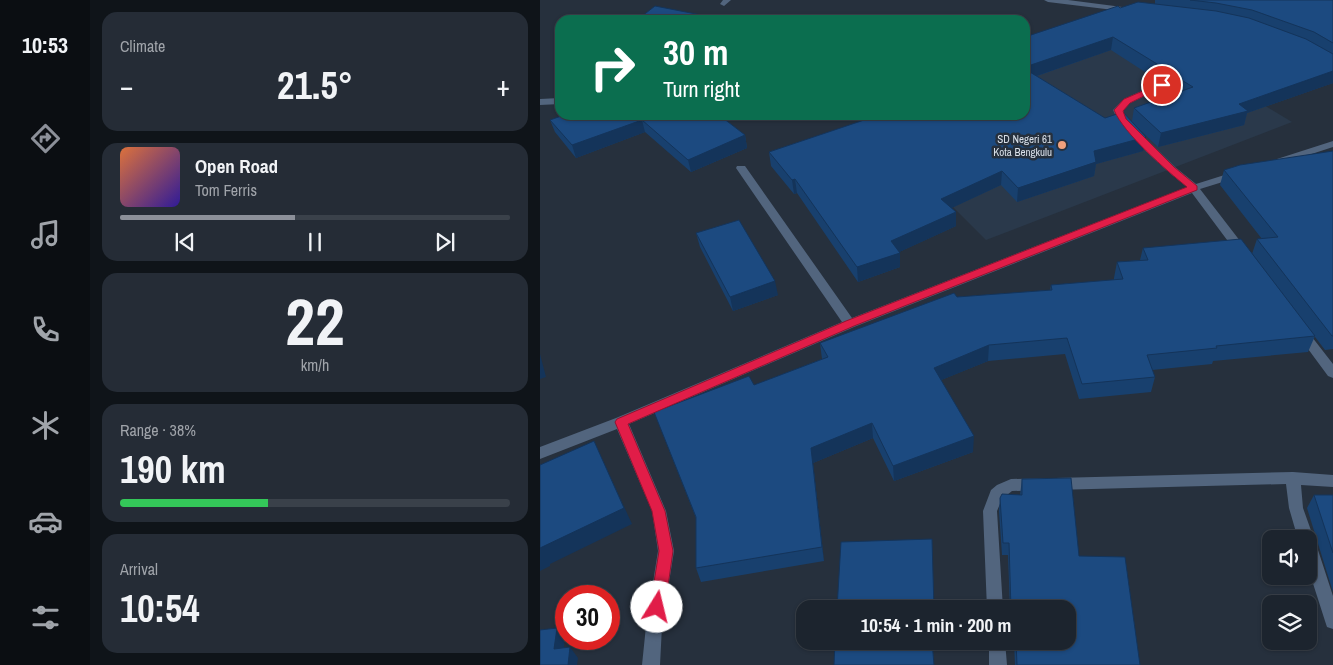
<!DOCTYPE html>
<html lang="en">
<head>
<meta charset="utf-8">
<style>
  body { margin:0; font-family:"Archivo Narrow",sans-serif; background:#252c36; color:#f1f3f6; height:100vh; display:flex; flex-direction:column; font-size:19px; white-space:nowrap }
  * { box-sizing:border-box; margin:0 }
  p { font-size:16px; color:#a0a4aa }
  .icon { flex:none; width:28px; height:28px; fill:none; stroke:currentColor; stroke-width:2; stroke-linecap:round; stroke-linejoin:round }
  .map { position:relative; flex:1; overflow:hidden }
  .panel { display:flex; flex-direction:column; gap:12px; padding:12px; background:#0f1419; width:450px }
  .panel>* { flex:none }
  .top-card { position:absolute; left:15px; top:15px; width:475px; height:105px; border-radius:15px; box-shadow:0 1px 4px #0004,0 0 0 1px #3a414a; background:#0b6e4f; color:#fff; overflow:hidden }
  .buttons { position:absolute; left:722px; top:530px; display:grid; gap:10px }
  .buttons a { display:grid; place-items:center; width:55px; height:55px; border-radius:10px; background:#1c242e; box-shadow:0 1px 4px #0004,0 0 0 1px #3a414a; font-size:25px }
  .speed { position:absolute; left:15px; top:585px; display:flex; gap:10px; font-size:25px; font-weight:700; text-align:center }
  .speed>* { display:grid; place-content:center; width:65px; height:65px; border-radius:50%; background:#1c242e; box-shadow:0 1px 4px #0004,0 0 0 1px #3a414a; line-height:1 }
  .speed .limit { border:8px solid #d22; background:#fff; color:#111 }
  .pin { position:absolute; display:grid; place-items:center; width:42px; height:42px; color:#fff; margin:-21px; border:2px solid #fff; border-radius:50%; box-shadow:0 1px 5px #0007 }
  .me { position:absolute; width:55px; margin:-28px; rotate:9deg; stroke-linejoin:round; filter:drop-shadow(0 0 4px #0008) }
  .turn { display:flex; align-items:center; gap:18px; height:105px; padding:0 25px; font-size:22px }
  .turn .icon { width:65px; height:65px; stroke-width:2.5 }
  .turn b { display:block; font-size:35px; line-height:42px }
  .big { font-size:38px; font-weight:700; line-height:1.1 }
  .panel .widget { flex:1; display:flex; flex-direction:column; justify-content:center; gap:8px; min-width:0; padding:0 18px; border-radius:15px; background:#252c36 }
  .panel .dial { align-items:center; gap:0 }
  .dial b { font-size:65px; line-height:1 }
  .song { display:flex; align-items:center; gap:15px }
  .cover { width:60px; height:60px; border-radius:8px; background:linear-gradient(135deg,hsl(20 70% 55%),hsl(250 70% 35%)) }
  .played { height:5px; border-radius:2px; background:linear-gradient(90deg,#8c9099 45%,#3a414a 45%) }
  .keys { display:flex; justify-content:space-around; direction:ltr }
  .heat { display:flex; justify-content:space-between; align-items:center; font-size:28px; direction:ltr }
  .charge { height:8px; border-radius:4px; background:linear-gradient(90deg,#34c759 38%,#3a414a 0) }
  .trip { position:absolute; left:256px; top:600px; width:280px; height:50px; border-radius:15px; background:#1c242e; box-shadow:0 1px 4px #0004,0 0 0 1px #3a414a; font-weight:700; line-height:50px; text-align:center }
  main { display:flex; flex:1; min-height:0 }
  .menu { display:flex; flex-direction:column; width:90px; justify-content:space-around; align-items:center; background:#0b0e12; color:#a0a4aa }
  .menu .icon { width:35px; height:35px }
  .menu .on { color:#8c9099 }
  .menu b { font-size:22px; color:#f1f3f6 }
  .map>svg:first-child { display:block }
  .built { fill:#2a394b }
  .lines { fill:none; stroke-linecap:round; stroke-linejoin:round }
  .minor { fill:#52657e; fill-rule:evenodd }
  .wall { fill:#18406e; fill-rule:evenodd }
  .shaded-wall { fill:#14345a }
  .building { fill:#1c4a80; stroke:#14345a }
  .route { fill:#e11d48; stroke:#92132f }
  .poi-dot { fill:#f1a17d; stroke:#26303d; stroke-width:2 }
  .labels { text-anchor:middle; stroke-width:5; stroke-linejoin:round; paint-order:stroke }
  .far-poi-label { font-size:11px; fill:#d9e0e9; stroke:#26303d; text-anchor:end }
</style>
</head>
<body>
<main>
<nav class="menu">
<b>10:53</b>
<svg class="icon on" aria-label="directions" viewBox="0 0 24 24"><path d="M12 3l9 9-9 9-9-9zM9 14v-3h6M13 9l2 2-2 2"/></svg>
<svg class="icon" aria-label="music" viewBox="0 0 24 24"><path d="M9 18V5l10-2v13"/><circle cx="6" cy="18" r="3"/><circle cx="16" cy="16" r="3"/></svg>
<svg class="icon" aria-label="phone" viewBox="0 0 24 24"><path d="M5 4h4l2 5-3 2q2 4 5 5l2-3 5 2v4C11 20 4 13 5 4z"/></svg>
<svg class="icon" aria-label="climate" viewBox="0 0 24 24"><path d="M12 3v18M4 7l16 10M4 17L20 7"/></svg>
<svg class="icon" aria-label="car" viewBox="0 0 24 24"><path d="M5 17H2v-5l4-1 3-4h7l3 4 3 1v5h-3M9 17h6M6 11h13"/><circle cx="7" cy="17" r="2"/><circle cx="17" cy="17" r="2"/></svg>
<svg class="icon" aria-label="filters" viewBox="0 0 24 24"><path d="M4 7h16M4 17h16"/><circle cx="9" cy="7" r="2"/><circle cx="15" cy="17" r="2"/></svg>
</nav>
<section class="panel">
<div class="widget"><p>Climate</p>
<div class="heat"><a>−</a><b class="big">21.5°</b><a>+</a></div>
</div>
<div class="widget">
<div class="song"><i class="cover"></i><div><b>Open Road</b><p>Tom Ferris</p></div></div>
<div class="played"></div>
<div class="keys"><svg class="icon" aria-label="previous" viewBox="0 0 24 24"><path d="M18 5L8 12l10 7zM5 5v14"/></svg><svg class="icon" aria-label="pause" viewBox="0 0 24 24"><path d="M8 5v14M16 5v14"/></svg><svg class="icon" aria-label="next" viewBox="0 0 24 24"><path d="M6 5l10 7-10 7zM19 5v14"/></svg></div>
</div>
<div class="widget dial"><b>22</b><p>km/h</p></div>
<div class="widget"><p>Range · 38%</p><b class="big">190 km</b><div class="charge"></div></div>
<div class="widget"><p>Arrival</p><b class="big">10:54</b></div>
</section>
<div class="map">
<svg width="793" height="665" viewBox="0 0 793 665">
  <rect width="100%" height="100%" fill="#26303d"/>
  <path class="built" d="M 578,17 L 752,122 L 446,240 L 321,115 L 485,115 L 485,48 Z"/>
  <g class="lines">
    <path class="minor" d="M 183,0 L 191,0 L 184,6 L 180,4 Z
      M 504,0 L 528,0 L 590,8 L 594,10 L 590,12 L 508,2 Z
      M 621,82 L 626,85 L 624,87 L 590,103 L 583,110 L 586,119 L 635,167 L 656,184 L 694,172 L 702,172 L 703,174 L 702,176 L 660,189 L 707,250 L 709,253 L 707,256 L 699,256 L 652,193 L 314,327 L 89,424 L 126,511 L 134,551 L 122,626 L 120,665 L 102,665 L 106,626 L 118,551 L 112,511 L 77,429 L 0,459 L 0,447 L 76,418 L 302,322 L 196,168 L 197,166 L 205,166 L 312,318 L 647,187 C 626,170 583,134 573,110 L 584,99 Z
      M 20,98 L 20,104 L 0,105 L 0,99 Z
      M 793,141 L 793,147 L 741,164 L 736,161 L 737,159 Z
      M 761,327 L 765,328 L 793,364 L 793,378 L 788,376 L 757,334 L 755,331 L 757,328 Z
      M 753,472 L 793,475 L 793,487 L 761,485 L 763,508 L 774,539 L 773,541 L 777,547 L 793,596 L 793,629 L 787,627 L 785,621 L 769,571 L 769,539 L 758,539 L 749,508 L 746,484 L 472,491 L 462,499 L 457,511 L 463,609 L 447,609 L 443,511 L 451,490 L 457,485 L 471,479 Z
      M 449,641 L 465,641 L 467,665 L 449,665 Z"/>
  </g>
  <path class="wall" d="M 615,0 L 793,0 L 793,83 L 707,113 L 704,125 L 618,147 L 596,126 L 606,137 L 603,151 L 556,164 L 554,176 L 477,202 L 461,185 L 411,208 L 416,212 L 416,226 L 359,252 L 360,267 L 318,282 L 257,193 L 254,194 L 231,166 L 229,152 L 328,119 L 324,115 L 485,115 L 485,37 L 580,8 L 615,4 ZM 571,50 L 619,81 L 627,83 L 627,86 L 637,92 L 594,108 L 592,121 L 565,118 L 497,76 Z
    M 179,115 L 205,135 L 207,148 L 151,172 L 105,132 L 36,158 L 15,132 L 10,120 Z
    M 793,151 L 793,349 L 785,350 L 712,254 L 717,239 L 722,239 L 680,185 L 684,170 Z
    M 156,233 L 238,295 L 193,311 L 160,247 Z
    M 603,248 L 775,336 L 768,352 L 673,361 L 672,364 L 612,370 L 615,377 L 611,392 L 539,399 L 525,354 L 448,361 L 401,380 L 433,452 L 354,481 L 333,438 L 273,463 L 284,561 L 161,582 L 156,568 L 156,518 L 120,427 L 214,385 L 282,359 L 280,343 L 417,297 L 510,290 L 511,285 L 574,280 L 574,278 L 577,262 L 600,260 Z
    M 482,479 L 539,556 L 600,665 L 475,665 L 474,641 L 528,641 L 528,609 L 470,609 L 468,555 L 462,555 L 459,511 L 460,498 L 480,495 Z
    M 774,495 L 793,495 L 793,592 L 767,508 Z"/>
  <path class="shaded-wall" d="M 573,37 L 571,50 L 485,80 L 485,67 Z
    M 793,71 L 793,83 L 707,113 L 704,125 L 618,147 L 621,133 L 699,104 Z
    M 102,120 L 105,132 L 36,158 L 32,145 Z
    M 205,135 L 207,148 L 151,172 L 148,160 Z
    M 606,137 L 603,151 L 556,164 L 554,176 L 477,202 L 478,188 L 554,151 Z
    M 462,171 L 461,185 L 401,213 L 401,199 Z
    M 255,179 L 257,193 L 254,194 L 252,180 Z
    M 416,212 L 416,226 L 355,254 L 360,253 L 360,267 L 318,282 L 317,267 L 351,241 Z
    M 235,281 L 238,295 L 193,311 L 190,297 Z
    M 449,345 L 448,361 L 394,383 L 394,368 Z
    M 0,354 L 6,377 L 0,379 Z
    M 332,423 L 333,438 L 273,463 L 284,561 L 282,547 L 271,448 Z
    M 434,436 L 433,452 L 354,481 L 353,466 Z
    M 54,441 L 92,524 L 10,564 L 10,566 L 0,571 L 0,548 Z
    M 17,628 L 25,639 L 22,661 L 14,649 Z
    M 30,647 L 38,658 L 37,665 L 28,665 Z"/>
  <path class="building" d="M 650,0 L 793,0 L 793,43 L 774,32 L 712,10 L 676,3 Z
    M 598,2 L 676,11 L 709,18 L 766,39 L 793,54 L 793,71 L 699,104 L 708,111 L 621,133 L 594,108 L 653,87 L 630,73 L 630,70 L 622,67 L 573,37 L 485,67 L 485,37 L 578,6 L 580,8 Z
    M 115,6 L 187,20 L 97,20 Z
    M 485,69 L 565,118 L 583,112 L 606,137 L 554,151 L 556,162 L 478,188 L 462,171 L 401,199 L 416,212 L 351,241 L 360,253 L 317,267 L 255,179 L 252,180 L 229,152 L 339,115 L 485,115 Z
    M 24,115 L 179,115 L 205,135 L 148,160 L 102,120 L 32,145 L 10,120 Z
    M 793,151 L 793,336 L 792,336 L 717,239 L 738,237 L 684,170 L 700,165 Z
    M 199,220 L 235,281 L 190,297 L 156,233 Z
    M 701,239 L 775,336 L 676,346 L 677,348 L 607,355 L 615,377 L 542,384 L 527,338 L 449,345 L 394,368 L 434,436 L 353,466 L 332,423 L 271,448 L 282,547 L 156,568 L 156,517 L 114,412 L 209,376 L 214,385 L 288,357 L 280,343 L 414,293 L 417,297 L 512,290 L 511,285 L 583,279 L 577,262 L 608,260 L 603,248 Z
    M 54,441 L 84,508 L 0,548 L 0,465 Z
    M 531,478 L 539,556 L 585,557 L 600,665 L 477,665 L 476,641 L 528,641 L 528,609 L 471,609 L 469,543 L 463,543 L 460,498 L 462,494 L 482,495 L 482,479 Z
    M 774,495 L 793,495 L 793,553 Z
    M 392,539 L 394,609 L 297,609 L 301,542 Z
    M 17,628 L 14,649 L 30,647 L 28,665 L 0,665 L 0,630 Z
    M 295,641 L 392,641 L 394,665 L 294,665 Z"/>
  <path class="route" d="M 619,84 L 626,85 L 590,103 L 583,111 L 586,119 L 634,167 L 657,186 L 657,190 L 314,326 L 88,424 L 125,511 L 133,551 L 125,607 L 122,612 L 117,614 L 112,612 L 110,607 L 119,551 L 112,511 L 75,422 L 77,419 L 306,321 L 647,187 C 626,170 584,134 574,110 L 584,99 Z"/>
  <circle class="poi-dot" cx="522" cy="145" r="5"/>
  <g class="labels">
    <g class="far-poi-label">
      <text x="512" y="143">SD Negeri 61<tspan x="512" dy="13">Kota Bengkulu</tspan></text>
    </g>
  </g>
</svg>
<div class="buttons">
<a><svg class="icon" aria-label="sound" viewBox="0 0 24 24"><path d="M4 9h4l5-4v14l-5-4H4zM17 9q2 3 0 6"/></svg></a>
<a><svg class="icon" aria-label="layers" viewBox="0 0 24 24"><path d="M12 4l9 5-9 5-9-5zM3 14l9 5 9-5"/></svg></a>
</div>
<div class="speed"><div class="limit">30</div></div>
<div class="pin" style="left:622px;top:85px;background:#d93025"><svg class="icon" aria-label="arrive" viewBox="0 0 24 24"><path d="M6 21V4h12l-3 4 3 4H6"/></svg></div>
<svg class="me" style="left:117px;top:607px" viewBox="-20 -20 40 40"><circle r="19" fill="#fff"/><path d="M0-13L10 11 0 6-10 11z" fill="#e11d48"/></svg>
<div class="trip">10:54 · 1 min · 200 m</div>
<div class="top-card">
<div class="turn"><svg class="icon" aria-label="right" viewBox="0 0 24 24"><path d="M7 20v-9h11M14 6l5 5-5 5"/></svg><div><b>30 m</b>Turn right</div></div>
</div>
</div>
</main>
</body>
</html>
